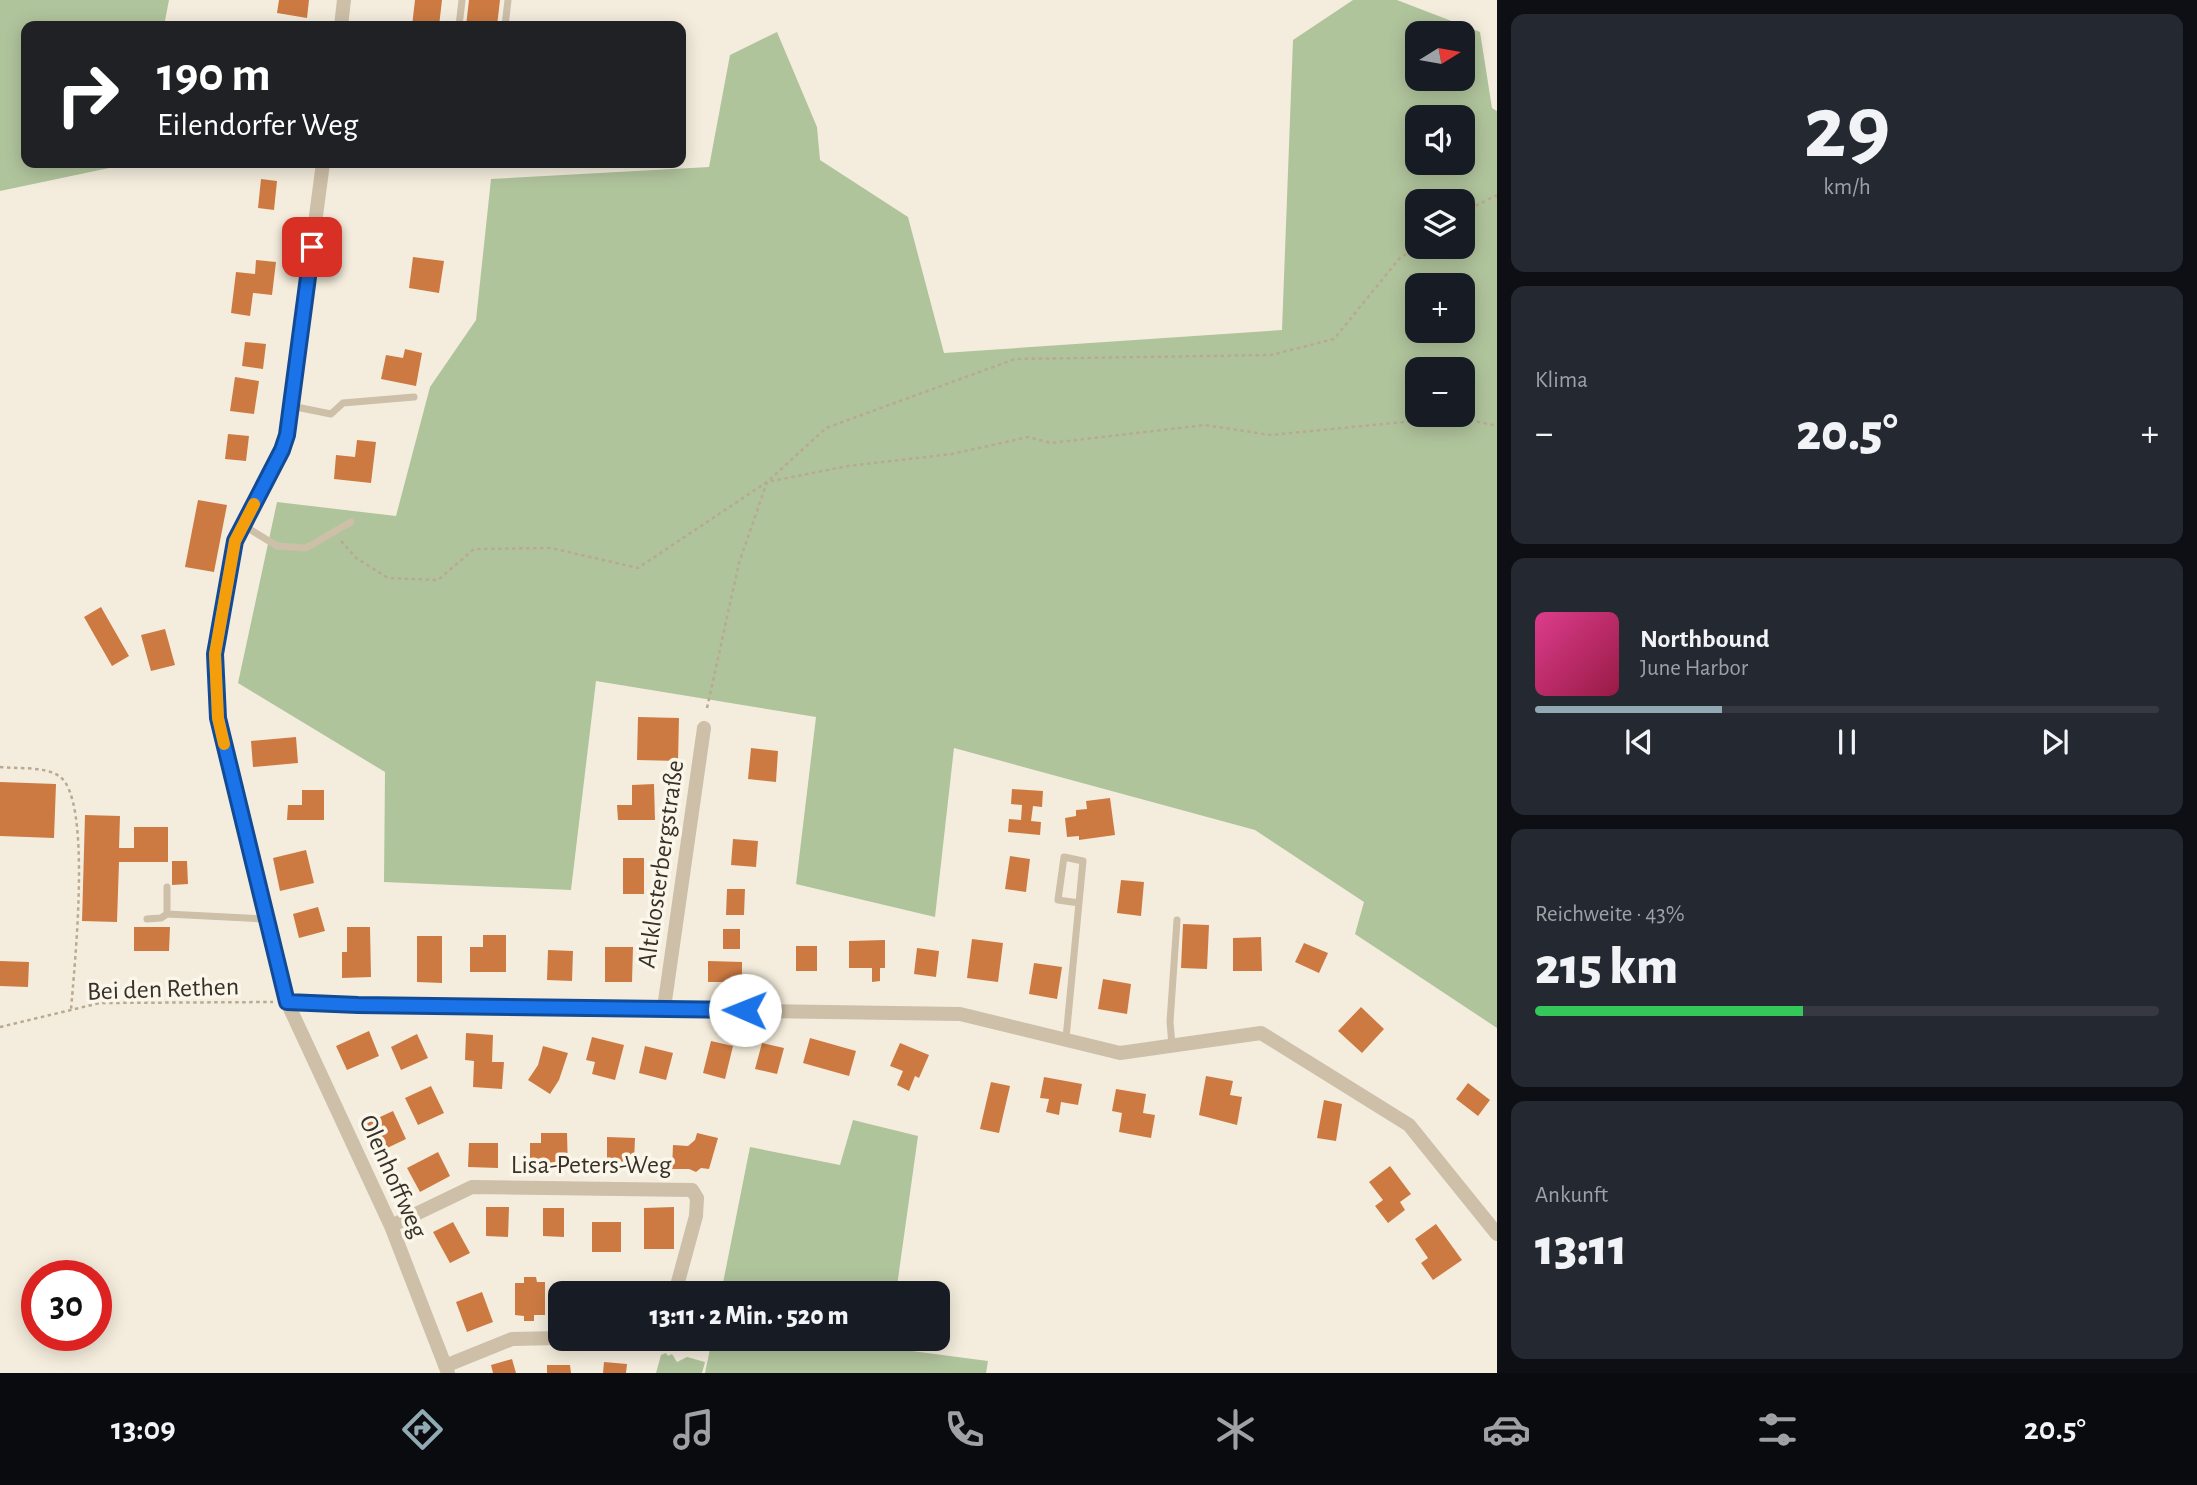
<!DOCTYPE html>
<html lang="de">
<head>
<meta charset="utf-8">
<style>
  body { margin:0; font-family:"Alegreya Sans",sans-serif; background:#242831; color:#f1f3f6; height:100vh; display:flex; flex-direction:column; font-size:26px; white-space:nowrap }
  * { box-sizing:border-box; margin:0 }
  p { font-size:23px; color:#9ea1a6 }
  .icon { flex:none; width:38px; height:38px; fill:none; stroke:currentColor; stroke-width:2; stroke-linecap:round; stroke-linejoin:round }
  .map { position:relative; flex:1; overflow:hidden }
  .sheet { display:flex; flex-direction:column; gap:14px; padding:14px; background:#0d0f14; width:700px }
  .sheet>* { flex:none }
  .hud { position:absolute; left:21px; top:21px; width:665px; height:147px; border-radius:14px; box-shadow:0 4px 18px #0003; background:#202124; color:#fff; overflow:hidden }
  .needle { width:46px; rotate:79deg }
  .fabs { position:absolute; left:1405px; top:21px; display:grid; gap:14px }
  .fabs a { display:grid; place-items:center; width:70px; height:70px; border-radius:14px; background:#171b24; box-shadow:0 4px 18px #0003; font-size:35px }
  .speed { position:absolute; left:21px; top:1260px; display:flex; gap:14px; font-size:35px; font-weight:700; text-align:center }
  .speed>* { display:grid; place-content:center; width:91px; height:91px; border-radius:50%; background:#171b24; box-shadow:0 4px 18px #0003; line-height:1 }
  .speed .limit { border:10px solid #d22; background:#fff; color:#111 }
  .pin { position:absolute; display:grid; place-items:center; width:60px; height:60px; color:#fff; margin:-30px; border-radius:14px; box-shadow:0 4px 10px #0006 }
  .me { position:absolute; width:77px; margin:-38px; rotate:271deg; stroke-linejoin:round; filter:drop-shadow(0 0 5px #0008) }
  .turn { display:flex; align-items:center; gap:24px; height:147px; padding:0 21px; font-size:32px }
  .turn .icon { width:91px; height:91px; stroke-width:2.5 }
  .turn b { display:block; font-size:49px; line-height:60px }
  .big { font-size:52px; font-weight:800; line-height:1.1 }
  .sheet .widget { flex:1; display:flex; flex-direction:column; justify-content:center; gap:10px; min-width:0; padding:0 24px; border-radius:14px; background:#242831 }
  .sheet .dial { align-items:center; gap:0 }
  .dial b { font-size:91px; line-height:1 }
  .song { display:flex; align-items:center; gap:21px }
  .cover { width:84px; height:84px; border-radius:10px; background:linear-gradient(135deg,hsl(330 70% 55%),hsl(340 70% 35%)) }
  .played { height:7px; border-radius:4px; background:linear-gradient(90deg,#91a9b2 30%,#363941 30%) }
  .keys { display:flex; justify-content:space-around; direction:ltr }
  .heat { display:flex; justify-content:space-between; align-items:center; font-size:38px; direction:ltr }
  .charge { height:10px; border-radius:5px; background:linear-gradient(90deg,#34c759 43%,#363941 0) }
  .trip { position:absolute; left:548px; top:1281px; width:402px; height:70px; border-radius:14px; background:#171b24; box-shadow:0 4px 18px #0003; font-weight:800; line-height:70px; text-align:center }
  .tab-bar { display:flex; height:112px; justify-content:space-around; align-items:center; background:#090b0e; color:#9ea1a6 }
  .tab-bar .icon { width:49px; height:49px }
  .tab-bar .selected { color:#91a9b2 }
  .tab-bar b { font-size:32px; color:#f1f3f6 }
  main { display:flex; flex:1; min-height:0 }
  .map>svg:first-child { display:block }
  .green { fill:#b0c49c; fill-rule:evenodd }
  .building { fill:#cd7a42 }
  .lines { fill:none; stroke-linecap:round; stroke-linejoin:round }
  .path { stroke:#b9a992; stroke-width:2.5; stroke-dasharray:3.5 3.5; stroke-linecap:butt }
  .service { stroke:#cdbfa8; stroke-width:7 }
  .minor { stroke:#cdbfa8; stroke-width:14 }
  .route-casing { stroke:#114b97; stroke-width:18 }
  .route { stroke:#1a73e8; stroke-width:12 }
  .slow { stroke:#f59e0b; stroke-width:12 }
  .labels { text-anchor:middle; stroke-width:7; stroke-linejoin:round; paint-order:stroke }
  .street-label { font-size:26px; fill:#393129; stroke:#fbf6ea }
</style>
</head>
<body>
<main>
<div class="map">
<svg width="1497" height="1373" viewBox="0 0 1497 1373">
  <rect width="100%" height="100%" fill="#f4eddd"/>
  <path class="green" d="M 0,0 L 169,0 L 164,26 L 26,26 L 26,163 L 133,163 L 0,191 Z
    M 1353,0 L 1397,0 L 1480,32 L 1492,108 L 1497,111 L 1497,1028 L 1355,934 L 1364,902 L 1255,830 L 954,748 L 935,917 L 796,884 L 816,717 L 596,681 L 571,890 L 384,882 L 385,772 L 238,683 L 277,502 L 396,516 L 430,387 L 476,320 L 491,179 L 709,167 L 730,55 L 777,32 L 817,127 L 820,160 L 908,217 L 944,353 L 1282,330 L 1293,40 ZM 1418,33 L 1463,33 L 1463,79 L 1418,79 ZM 1418,117 L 1463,117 L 1463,163 L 1418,163 ZM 1418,201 L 1463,201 L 1463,247 L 1418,247 ZM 1418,285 L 1463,285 L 1463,331 L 1418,331 ZM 1418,369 L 1463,369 L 1463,415 L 1418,415 Z
    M 853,1120 L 918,1136 L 896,1293 L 721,1293 L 750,1147 L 840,1165 Z
    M 712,1339 L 890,1339 L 889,1348 L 988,1361 L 986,1373 L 705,1373 Z
    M 666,1353 L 668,1356 L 672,1354 L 677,1362 L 687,1357 L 705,1362 L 702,1373 L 656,1373 L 661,1355 Z"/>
  <path class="building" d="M 279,0 L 309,0 L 307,18 L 277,13 Z
    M 415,0 L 442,0 L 439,26 L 412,26 Z
    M 469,0 L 500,0 L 497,26 L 466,26 Z
    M 261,179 L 277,181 L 274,210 L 258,208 Z
    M 413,257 L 444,261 L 439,293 L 409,288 Z
    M 256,260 L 276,262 L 272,295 L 253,293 L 250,316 L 231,313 L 236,272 L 255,274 Z
    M 245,342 L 266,344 L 263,369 L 242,366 Z
    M 405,349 L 422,353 L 416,386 L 381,379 L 386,355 L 403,358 Z
    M 235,377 L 259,381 L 254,414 L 230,411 Z
    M 228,434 L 249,436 L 246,461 L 225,459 Z
    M 357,440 L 376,442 L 371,483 L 334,479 L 336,455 L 355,457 Z
    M 198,500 L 227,505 L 214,572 L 185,567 Z
    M 101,607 L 129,656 L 112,666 L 84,617 Z
    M 165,629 L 175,665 L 151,671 L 141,635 Z
    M 638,717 L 679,718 L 678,761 L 637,760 Z
    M 296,737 L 298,763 L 253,767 L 251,741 Z
    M 751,748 L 778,751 L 776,782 L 748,779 Z
    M 0,782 L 56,784 L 54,838 L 0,836 Z
    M 654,784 L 655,820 L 618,820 L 617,805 L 632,805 L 632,785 Z
    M 1012,789 L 1043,791 L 1042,807 L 1033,806 L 1031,821 L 1041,822 L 1040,835 L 1008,832 L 1009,819 L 1021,820 L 1022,805 L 1011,804 Z
    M 302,790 L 324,790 L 324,820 L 287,820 L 288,805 L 302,805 Z
    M 1110,798 L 1115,835 L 1079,840 L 1079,836 L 1067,837 L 1065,818 L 1076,816 L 1076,810 L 1087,809 L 1086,801 Z
    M 85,815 L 120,816 L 119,848 L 134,848 L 134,827 L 168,827 L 168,862 L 119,862 L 117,922 L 82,921 Z
    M 733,839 L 758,841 L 756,867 L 731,865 Z
    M 306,850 L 314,883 L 280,891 L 273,858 Z
    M 1010,856 L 1030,859 L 1026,892 L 1005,889 Z
    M 623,858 L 644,858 L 644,894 L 623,894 Z
    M 172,861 L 187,861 L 188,884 L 172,885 Z
    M 1121,880 L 1144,882 L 1141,916 L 1117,913 Z
    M 727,889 L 745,889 L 744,915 L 726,915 Z
    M 318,907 L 325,931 L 299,938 L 293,914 Z
    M 1183,924 L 1209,925 L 1207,969 L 1181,968 Z
    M 134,927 L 170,927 L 169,951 L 134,951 Z
    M 347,927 L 370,927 L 371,977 L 342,978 L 342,952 L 347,952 Z
    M 723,929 L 740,929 L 740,949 L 723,949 Z
    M 483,935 L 506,935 L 506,972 L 470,972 L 470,947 L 483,947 Z
    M 417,936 L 442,936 L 442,983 L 417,982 Z
    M 1261,937 L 1262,971 L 1233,971 L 1233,938 Z
    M 972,939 L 1003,943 L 998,982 L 967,978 Z
    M 885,940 L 885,968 L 880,968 L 880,981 L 872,982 L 872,968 L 849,968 L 849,941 Z
    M 1304,943 L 1328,953 L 1319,973 L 1295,962 Z
    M 796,946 L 817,946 L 817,971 L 796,971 Z
    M 605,947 L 633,947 L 632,982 L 605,982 Z
    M 917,948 L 939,951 L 936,977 L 914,974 Z
    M 548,950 L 573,951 L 572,981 L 547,980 Z
    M 0,961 L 29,962 L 28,987 L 0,986 Z
    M 708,961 L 742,962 L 742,982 L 708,982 Z
    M 1034,963 L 1062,967 L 1057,999 L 1029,994 Z
    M 1103,979 L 1131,984 L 1127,1014 L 1098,1009 Z
    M 1361,1007 L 1384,1029 L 1362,1053 L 1338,1031 Z
    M 369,1031 L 379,1056 L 347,1070 L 336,1046 Z
    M 466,1033 L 493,1035 L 492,1062 L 504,1062 L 502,1089 L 473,1087 L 474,1061 L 465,1060 Z
    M 417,1034 L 428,1058 L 401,1070 L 391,1047 Z
    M 592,1037 L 624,1045 L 615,1080 L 592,1074 L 595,1062 L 586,1060 Z
    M 810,1038 L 856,1051 L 849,1076 L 803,1063 Z
    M 711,1041 L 733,1046 L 725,1079 L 703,1073 Z
    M 762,1043 L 784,1048 L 777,1074 L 755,1069 Z
    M 900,1043 L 929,1055 L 919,1078 L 915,1076 L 909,1091 L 897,1085 L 903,1071 L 890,1066 Z
    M 543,1046 L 568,1053 L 559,1080 L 550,1094 L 528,1080 L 538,1065 Z
    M 645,1046 L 673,1053 L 666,1080 L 639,1073 Z
    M 1206,1076 L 1233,1081 L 1230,1095 L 1242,1097 L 1237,1125 L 1199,1115 Z
    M 1044,1077 L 1082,1084 L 1078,1105 L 1061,1102 L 1059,1115 L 1046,1112 L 1049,1099 L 1040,1098 Z
    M 991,1082 L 1010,1086 L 999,1133 L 980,1129 Z
    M 1468,1083 L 1490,1100 L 1478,1116 L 1456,1099 Z
    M 431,1086 L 444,1113 L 418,1125 L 405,1098 Z
    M 1116,1089 L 1146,1094 L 1143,1113 L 1155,1115 L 1151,1138 L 1119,1132 L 1122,1113 L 1112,1111 Z
    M 1324,1100 L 1342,1104 L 1336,1141 L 1317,1138 Z
    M 393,1111 L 406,1139 L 381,1151 L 367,1123 Z
    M 541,1133 L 567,1133 L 568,1170 L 530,1170 L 530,1143 L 541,1143 Z
    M 697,1133 L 718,1138 L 709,1169 L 701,1168 L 696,1172 L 689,1169 L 672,1169 L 673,1145 L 688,1146 L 695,1140 Z
    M 607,1137 L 635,1138 L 634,1162 L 607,1161 Z
    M 469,1143 L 498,1143 L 498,1168 L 468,1167 Z
    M 438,1152 L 450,1176 L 420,1192 L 407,1168 Z
    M 1390,1166 L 1411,1194 L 1400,1202 L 1405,1210 L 1388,1223 L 1375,1206 L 1383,1200 L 1369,1182 Z
    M 486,1207 L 509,1207 L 508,1237 L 486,1236 Z
    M 674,1207 L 674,1249 L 644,1249 L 644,1208 Z
    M 543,1208 L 564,1208 L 564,1237 L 543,1236 Z
    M 453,1222 L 470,1253 L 450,1263 L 433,1232 Z
    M 592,1222 L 621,1222 L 621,1252 L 592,1252 Z
    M 1436,1224 L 1462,1260 L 1433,1280 L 1421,1263 L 1428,1258 L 1415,1239 Z
    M 524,1277 L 536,1277 L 537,1282 L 545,1282 L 545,1315 L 534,1315 L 534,1321 L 524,1321 L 524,1316 L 515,1315 L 515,1283 L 524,1283 Z
    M 628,1282 L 653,1282 L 652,1293 L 628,1293 Z
    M 567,1291 L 587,1291 L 587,1293 L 567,1293 Z
    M 482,1292 L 493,1322 L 467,1332 L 456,1302 Z
    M 512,1359 L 516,1373 L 493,1373 L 491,1365 Z
    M 604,1362 L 627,1364 L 626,1373 L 603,1373 Z
    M 547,1365 L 570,1365 L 571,1373 L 547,1373 Z"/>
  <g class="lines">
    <path class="path" d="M 1463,212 L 1497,195
      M 341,541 L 356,558 L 388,578 L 438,580 L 474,549 L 551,548 L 638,568 L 767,482 L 848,466 L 952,454 L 1028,437 L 1051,443 L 1205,425 L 1270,435 L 1456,417 L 1497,426
      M 707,708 L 739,563 L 767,482 L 826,428 L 1015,359 L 1271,355 L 1334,339 L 1399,259 L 1418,245
      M 0,767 C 17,769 44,766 59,776 C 93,798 74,969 71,1010
      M 0,1027 L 100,1003 L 273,1002"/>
    <path class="service" d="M 459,26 L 462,0
      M 505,26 L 508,0
      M 291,406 L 331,414 L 343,403 L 414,397
      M 243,525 L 277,546 L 306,548 L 351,522
      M 167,887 L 167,914 L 266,919
      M 147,919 L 161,918 L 167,914
      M 1066,1038 L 1083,861 L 1064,857 L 1058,900 L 1079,903
      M 1172,1045 L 1170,1022 L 1177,920"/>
    <path class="minor" d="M 341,26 L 344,0
      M 323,163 L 287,435 L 282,450 L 235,541 L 215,654 L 218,718 L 287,1002 L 391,1226 L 448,1373
      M 287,1002 L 358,1005 L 960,1014 L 1120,1053 L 1261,1033 L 1409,1125 L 1497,1234
      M 664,1008 L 704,728
      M 391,1226 L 472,1187 L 692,1190 L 697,1198 L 696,1216 L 675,1293
      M 581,1339 L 644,1341 L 653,1339
      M 445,1366 L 512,1339 L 560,1338"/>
  </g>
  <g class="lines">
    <defs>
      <path id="route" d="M 312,247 L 287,435 L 282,450 L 235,541 L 215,654 L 218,718 L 287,1002 L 358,1005 L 745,1010"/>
    </defs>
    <use href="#route" class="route-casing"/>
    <use href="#route" class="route"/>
    <path class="slow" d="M 224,744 L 218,718 L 215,654 L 235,541 L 254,504"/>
  </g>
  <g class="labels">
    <g class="street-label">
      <text transform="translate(660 864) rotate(-82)" y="9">Altklosterbergstraße</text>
      <text transform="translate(163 988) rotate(-2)" y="9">Bei den Rethen</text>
      <text x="591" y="1173">Lisa-Peters-Weg</text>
      <text transform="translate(394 1176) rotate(66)" y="9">Olenhoffweg</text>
    </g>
  </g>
</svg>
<div class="fabs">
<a><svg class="needle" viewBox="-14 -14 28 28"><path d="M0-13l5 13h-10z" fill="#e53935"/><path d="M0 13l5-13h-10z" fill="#9ea1a6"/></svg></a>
<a><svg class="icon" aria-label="sound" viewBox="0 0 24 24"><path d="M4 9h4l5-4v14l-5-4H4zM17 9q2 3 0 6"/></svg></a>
<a><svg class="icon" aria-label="layers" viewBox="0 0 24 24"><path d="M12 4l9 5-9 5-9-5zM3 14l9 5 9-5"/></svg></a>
<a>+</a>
<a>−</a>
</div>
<div class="speed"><div class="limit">30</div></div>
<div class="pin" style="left:312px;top:247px;background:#d93025"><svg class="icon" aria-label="arrive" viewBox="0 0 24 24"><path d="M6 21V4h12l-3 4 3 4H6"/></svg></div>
<svg class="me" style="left:745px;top:1010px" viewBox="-20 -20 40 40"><circle r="19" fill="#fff"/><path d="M0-13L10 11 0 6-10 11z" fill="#1a73e8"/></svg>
<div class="trip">13:11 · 2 Min. · 520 m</div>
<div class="hud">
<div class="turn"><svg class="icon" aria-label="right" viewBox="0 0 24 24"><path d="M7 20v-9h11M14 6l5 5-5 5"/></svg><div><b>190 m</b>Eilendorfer Weg</div></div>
</div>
</div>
<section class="sheet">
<div class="widget dial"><b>29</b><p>km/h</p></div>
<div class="widget"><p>Klima</p>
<div class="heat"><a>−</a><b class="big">20.5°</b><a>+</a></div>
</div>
<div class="widget">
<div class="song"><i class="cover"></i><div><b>Northbound</b><p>June Harbor</p></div></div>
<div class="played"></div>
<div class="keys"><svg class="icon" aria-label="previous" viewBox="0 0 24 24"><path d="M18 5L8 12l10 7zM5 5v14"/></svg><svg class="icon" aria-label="pause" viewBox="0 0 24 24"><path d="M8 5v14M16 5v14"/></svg><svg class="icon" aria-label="next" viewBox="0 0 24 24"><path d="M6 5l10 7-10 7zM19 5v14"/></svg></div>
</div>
<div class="widget"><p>Reichweite · 43%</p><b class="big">215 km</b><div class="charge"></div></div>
<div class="widget"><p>Ankunft</p><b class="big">13:11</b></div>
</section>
</main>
<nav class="tab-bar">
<b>13:09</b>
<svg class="icon selected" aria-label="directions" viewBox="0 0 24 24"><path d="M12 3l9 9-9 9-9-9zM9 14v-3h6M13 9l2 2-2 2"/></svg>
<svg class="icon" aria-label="music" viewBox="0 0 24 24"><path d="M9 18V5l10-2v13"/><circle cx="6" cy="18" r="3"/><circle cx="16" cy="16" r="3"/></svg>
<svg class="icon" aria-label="phone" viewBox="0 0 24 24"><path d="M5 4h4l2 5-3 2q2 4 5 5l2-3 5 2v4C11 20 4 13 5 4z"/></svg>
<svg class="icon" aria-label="climate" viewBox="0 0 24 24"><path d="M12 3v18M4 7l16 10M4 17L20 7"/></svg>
<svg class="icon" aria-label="car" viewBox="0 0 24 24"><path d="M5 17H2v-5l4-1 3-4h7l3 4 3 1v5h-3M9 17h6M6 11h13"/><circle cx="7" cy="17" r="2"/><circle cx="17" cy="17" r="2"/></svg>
<svg class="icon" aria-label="filters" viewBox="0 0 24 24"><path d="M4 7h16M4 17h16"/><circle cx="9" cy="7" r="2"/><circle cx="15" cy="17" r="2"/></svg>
<b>20.5°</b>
</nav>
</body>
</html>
